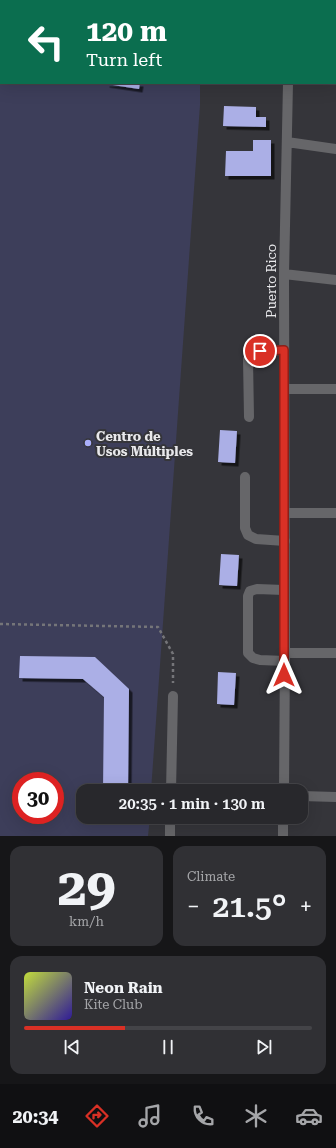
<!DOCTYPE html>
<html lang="en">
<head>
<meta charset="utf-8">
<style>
  body { margin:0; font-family:"Roboto Serif",serif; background:#303034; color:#f1f3f6; height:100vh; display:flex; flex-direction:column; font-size:15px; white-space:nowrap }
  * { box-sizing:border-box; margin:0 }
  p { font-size:13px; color:#a5a6a9 }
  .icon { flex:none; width:22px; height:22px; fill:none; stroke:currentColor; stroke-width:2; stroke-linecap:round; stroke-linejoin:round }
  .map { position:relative; height:836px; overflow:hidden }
  .panel { display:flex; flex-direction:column; gap:10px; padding:10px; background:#161618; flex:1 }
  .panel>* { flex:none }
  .top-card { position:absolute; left:0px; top:0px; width:336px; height:84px; box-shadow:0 4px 16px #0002,0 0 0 1px #444448; background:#0b6e4f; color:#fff; overflow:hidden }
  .speed { position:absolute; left:12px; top:772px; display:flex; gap:8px; font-size:20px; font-weight:700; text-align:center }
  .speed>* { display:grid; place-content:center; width:52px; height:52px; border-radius:50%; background:#28282c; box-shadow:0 4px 16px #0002,0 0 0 1px #444448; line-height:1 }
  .speed .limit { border:6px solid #d22; background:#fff; color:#111 }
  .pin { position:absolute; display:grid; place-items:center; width:34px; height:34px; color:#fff; margin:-17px; border:2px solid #fff; border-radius:50%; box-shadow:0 1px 4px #0007 }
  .me { position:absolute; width:44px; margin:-22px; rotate:0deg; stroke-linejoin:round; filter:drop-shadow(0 0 3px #0008) }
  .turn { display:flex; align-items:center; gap:14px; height:84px; padding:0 20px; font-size:18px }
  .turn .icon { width:52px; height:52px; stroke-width:2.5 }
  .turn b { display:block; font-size:28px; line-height:34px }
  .big { font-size:30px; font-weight:600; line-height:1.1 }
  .panel .tile { flex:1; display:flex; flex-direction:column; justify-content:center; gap:6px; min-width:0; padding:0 14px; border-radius:12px; background:#303034 }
  .panel .dial { align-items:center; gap:0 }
  .dial b { font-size:52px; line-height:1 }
  .song { display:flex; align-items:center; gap:12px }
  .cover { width:48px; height:48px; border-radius:6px; background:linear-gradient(135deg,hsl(70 70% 55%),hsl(250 70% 35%)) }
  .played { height:4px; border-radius:2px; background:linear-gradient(90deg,#d93025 35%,#444448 35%) }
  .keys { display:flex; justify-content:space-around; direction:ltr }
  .heat { display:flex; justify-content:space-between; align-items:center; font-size:22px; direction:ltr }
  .panel .tiles { flex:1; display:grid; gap:10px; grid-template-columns:1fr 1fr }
  .tile:last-child { grid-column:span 2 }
  .trip { position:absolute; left:76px; top:784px; width:232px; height:40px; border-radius:12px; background:#28282c; box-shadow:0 4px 16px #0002,0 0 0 1px #444448; font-weight:600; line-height:40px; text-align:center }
  .dock { display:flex; height:64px; justify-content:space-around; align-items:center; background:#101012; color:#a5a6a9 }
  .dock .icon { width:28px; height:28px }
  .dock .current { color:#d93025 }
  .dock b { font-size:18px; color:#f1f3f6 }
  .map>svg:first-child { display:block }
  .green { fill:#3d3e5a; fill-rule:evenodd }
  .building { fill:#abafe6; filter:url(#shadow) }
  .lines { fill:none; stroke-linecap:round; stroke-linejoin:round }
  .path { stroke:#757579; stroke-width:2.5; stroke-dasharray:3 3; stroke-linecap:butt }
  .service { stroke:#666669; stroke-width:10 }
  .minor { stroke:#666669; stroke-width:10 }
  .route-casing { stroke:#8d1f18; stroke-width:10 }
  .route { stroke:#d93025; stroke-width:7 }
  .poi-dot { fill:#abaffb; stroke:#35353a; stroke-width:1.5 }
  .labels { text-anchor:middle; stroke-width:4; stroke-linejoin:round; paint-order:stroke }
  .street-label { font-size:13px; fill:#e8e8eb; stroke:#35353a }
  .poi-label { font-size:13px; font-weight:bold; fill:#e8e8eb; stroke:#35353a; text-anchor:start }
</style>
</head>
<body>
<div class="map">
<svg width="336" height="836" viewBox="0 0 336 836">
  <defs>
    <filter id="shadow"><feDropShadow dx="3.5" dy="3.5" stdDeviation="0" flood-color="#0009"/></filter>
  </defs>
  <rect width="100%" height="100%" fill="#35353a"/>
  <path class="green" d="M 0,0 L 202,0 L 202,1 L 1,1 L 1,83 L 200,83 L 200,105 L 151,791 L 83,791 L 83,817 L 150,817 L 148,836 L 0,836 ZM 21,781 L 55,781 L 55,815 L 21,815 Z"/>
  <path class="building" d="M 106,83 L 140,83 L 139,89 L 106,84 Z
    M 224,106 L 256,107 L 256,117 L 266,117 L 266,127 L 223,126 Z
    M 253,140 L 271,140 L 271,176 L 225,176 L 226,151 L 253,151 Z
    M 220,430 L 237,431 L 235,463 L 218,462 Z
    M 221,554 L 239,555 L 237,586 L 219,585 Z
    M 20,656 L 95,657 L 129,689 L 128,791 L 103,791 L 104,697 L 83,679 L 19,678 Z
    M 218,672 L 236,673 L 234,705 L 217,704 Z"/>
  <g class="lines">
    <path class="path" d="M 0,48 L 1,48
      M 0,70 L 1,69
      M 0,624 L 158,627 L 173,654 L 173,683"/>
    <path class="service" d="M 249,417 L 248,359 L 252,353 L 260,351 L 284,350
      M 245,477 L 245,528 L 248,535 L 256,539 L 285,541
      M 284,590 L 257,589 L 250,591 L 248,596 L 248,653 L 253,658 L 260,660 L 285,661
      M 171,791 L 173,696
      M 170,836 L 170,817"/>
    <path class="minor" d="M 289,1 L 289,0
      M 287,142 L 336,149
      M 284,274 L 336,280
      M 284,389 L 336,389
      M 284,513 L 336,513
      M 285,653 L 336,653
      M 284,791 L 285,653 L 284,274 L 288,83
      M 301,796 L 336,797
      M 283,836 L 283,817"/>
  </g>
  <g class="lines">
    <defs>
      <path id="route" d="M 260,351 L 284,350 L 284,675"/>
    </defs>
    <use href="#route" class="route-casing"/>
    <use href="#route" class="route"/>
  </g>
  <circle class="poi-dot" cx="88" cy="443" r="4"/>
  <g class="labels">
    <g class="street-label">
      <text transform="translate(271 281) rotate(-90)" y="5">Puerto Rico</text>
    </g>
    <g class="poi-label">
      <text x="96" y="441">Centro de<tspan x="96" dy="15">Usos Múltiples</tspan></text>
    </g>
  </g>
</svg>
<div class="speed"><div class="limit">30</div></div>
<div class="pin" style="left:260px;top:351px;background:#d93025"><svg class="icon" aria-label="arrive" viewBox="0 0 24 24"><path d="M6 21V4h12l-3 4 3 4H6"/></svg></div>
<svg class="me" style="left:284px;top:675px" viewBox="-20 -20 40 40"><path d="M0-17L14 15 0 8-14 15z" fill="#d93025" stroke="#fff" stroke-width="4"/></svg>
<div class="trip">20:35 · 1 min · 130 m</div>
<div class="top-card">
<div class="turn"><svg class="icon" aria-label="left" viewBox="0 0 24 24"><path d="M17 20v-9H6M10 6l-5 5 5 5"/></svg><div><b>120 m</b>Turn left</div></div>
</div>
</div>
<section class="panel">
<div class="tiles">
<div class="tile dial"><b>29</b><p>km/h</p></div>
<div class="tile"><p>Climate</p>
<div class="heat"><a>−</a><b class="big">21.5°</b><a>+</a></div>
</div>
<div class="tile">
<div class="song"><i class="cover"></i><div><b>Neon Rain</b><p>Kite Club</p></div></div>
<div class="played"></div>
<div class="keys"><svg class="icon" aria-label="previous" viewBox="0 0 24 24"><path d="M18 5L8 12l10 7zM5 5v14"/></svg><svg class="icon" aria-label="pause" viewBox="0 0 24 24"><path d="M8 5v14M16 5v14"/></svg><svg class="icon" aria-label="next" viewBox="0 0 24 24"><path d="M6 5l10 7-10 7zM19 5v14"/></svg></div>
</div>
</div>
</section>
<nav class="dock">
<b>20:34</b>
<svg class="icon current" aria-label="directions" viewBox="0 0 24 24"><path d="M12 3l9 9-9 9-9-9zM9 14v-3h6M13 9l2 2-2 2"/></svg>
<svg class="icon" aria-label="music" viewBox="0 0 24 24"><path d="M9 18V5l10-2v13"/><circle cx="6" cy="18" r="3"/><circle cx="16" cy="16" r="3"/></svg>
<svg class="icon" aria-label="phone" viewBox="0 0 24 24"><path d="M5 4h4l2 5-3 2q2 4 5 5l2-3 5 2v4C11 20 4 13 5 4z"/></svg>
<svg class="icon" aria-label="climate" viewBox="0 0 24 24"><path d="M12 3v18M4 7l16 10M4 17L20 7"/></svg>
<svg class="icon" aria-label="car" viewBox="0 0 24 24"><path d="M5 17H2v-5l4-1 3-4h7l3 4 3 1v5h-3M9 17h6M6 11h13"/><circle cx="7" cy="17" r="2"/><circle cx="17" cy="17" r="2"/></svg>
</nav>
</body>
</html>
